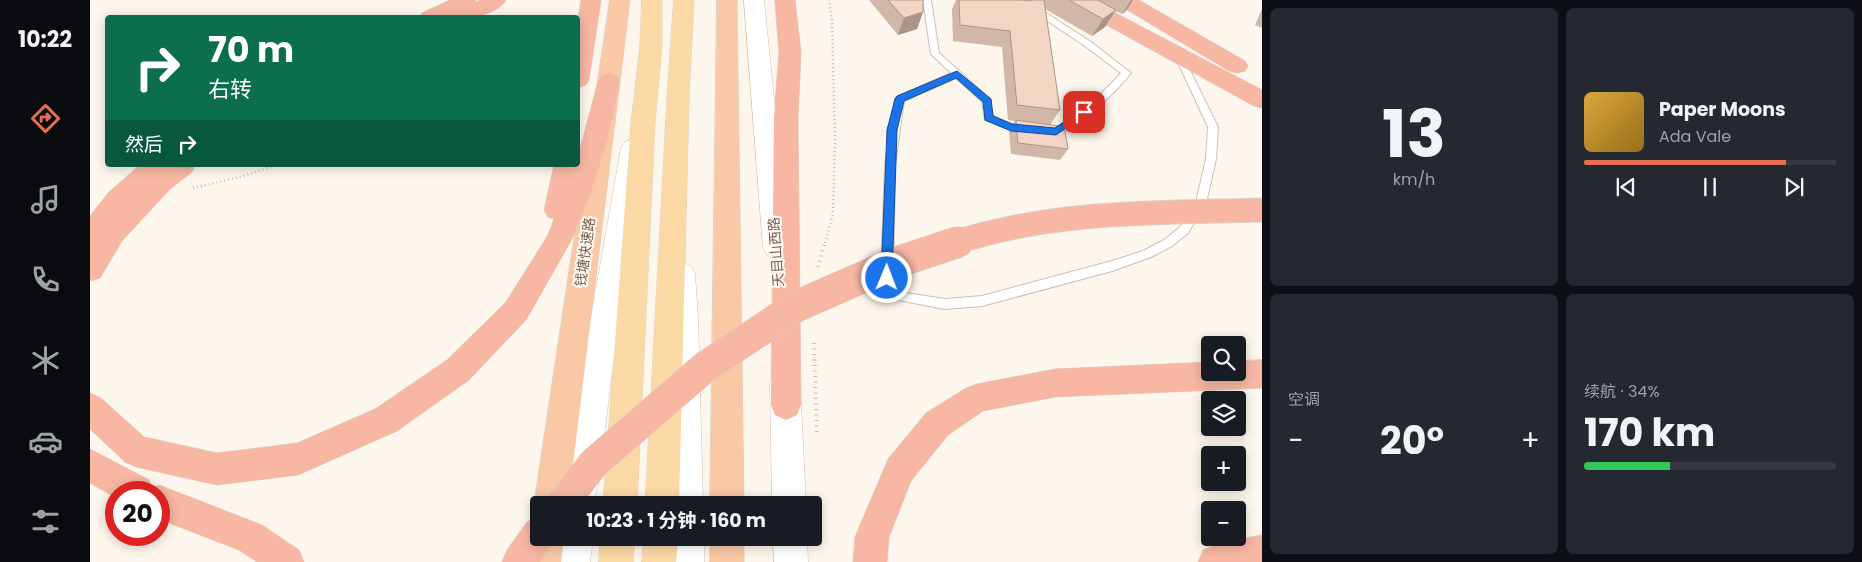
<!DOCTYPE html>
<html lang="zh">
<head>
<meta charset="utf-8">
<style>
  body { margin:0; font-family:Poppins,"Noto Sans SC",sans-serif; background:#242831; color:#f1f3f6; height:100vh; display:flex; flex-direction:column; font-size:19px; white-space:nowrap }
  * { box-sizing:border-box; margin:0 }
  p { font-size:16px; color:#9ea1a6 }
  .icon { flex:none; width:28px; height:28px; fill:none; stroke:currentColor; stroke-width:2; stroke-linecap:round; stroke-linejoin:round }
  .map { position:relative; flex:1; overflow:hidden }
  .details { display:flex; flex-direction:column; gap:8px; padding:8px; background:#0d0f14; width:600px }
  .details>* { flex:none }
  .top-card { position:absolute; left:15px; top:15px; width:475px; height:152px; border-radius:5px; box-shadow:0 2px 12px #0003; background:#0b6e4f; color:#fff; overflow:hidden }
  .tools { position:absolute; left:1111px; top:336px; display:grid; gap:10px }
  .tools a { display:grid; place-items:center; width:45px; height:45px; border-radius:5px; background:#171b24; box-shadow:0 2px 12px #0003; font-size:25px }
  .speed { position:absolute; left:15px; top:481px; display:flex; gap:10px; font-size:25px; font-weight:700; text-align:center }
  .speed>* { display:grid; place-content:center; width:65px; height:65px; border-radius:50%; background:#171b24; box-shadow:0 2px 12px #0003; line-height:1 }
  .speed .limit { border:8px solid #d22; background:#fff; color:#111 }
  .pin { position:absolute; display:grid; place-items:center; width:42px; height:42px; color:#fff; margin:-21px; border-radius:10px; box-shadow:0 2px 8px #0006 }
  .me { position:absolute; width:55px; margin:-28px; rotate:1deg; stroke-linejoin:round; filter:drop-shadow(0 0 4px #0008) }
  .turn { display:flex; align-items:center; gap:18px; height:105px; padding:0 20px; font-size:22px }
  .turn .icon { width:65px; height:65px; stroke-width:2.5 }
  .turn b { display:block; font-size:35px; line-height:42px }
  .then { display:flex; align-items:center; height:48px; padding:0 20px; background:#0003; gap:10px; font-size:19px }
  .big { font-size:38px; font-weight:700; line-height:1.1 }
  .details .widget { flex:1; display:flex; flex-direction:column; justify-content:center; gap:8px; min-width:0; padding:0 18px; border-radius:8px; background:#242831 }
  .details .dial { align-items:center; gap:0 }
  .dial b { font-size:65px; line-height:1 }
  .song { display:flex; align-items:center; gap:15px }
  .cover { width:60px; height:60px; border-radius:8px; background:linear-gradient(135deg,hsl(40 70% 55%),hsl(40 70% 35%)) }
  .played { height:5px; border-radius:2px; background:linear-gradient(90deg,#e76f51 80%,#363941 80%) }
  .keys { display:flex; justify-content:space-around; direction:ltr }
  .heat { display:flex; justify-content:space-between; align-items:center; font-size:28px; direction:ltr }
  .charge { height:8px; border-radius:4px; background:linear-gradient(90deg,#34c759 34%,#363941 0) }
  .details .tiles { flex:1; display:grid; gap:8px; grid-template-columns:repeat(2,1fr) }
  .trip { position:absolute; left:440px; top:496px; width:292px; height:50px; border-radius:5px; background:#171b24; box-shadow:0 2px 12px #0003; font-weight:700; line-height:50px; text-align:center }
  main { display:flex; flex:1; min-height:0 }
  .tabs { display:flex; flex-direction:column; width:90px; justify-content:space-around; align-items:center; background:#090b0e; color:#9ea1a6 }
  .tabs .icon { width:35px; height:35px }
  .tabs .active { color:#e76f51 }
  .tabs b { font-size:22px; color:#f1f3f6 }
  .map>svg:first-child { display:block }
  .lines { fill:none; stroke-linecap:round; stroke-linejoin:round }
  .service-casing { stroke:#d1beb0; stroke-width:2 }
  .secondary-casing { stroke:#d6c0b0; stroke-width:1 }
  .primary-casing { stroke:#dad1cd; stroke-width:1 }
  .trunk-casing { stroke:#dad1cd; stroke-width:1 }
  .motorway-casing { stroke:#dad1cd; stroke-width:1 }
  .path-far1 { stroke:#d9b8a5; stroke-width:2.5; stroke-dasharray:1 3; stroke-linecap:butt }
  .path { stroke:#d9b8a5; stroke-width:4; stroke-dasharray:1 4.5; stroke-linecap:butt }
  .service { fill:#fff; fill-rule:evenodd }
  .secondary { fill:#fff; fill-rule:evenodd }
  .primary { fill:#fbd9a5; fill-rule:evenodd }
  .trunk { fill:#f9c8a4; fill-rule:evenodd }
  .motorway { fill:#f7b7a3; fill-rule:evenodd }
  .motorway-bridge-far1-casing { stroke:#dad1cd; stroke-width:25; stroke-linecap:butt }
  .motorway-bridge-casing { stroke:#dad1cd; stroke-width:32; stroke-linecap:butt }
  .motorway-bridge-far1 { stroke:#f7b7a3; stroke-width:23 }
  .motorway-bridge { stroke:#f7b7a3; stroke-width:31 }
  .wall { fill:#d1b7a8 }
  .shaded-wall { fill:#aa9588 }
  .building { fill:#f3d5c3; stroke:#aa9588 }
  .route { fill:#1a73e8; stroke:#114b97 }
  .labels { text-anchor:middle; stroke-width:4; stroke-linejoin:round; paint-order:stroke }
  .street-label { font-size:14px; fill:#7a5c4d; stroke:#fffaf3 }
</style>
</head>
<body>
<main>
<nav class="tabs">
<b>10:22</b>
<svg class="icon active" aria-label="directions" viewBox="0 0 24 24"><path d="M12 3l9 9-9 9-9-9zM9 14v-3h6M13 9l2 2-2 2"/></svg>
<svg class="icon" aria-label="music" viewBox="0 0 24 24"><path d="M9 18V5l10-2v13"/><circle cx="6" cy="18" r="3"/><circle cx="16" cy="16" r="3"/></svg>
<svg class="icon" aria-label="phone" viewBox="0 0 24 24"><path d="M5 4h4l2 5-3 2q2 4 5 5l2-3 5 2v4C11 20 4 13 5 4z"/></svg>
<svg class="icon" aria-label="climate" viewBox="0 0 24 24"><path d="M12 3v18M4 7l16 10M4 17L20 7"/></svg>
<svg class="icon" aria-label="car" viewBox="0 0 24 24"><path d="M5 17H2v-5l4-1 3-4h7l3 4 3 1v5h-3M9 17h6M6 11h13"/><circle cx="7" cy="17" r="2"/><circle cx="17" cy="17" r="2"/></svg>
<svg class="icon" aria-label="filters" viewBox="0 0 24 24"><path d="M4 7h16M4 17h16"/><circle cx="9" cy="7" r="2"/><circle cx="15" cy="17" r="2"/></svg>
</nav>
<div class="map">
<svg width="1172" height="562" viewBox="0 0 1172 562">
  <rect width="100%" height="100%" fill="#fdf6ec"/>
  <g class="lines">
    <defs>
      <path id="service" d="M 833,0 L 841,0 L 849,53 L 900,99 L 903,116 L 922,124 L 938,127 L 940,129 L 935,132 L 921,130 L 895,120 L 892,102 L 866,78 L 814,101 L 805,165 L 803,276 L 815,293 L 855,299 L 892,296 L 1022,261 L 1053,251 L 1074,240 L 1090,227 L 1106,202 L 1116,159 L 1118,127 L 1085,56 L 1089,53 L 1093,56 L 1128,127 L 1126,159 L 1116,203 L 1098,233 L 1082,246 L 1061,257 L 1022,271 L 892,306 L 855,309 L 808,300 L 791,277 L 795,165 L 805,99 L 807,97 L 861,73 L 841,54 Z
        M 926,0 L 936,0 L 1001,42 L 1041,73 C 1030,88 969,151 951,131 L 956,127 C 959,128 961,129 964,128 C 979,125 1020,86 1031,73 L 995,46 Z"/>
      <path id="secondary" d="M 654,0 L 674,0 L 699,247 L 695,255 L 686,258 L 677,255 L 673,247 Z
        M 543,139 L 551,142 L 555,148 L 523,363 L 508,486 L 504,498 L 492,502 L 480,498 L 476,486 L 493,363 L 531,148 L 535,142 Z
        M 591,262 L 601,266 L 605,274 L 608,317 L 613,505 L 579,505 L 580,317 L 577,274 L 581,266 Z
        M 695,369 L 706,373 L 710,383 L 716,505 L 682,505 L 680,383 L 684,373 Z
        M 469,538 L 503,538 L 500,562 L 466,562 Z
        M 580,538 L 614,538 L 614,562 L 580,562 Z
        M 683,538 L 717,538 L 718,562 L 684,562 Z"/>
      <path id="primary" d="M 552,0 L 572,0 L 572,45 L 565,123 L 547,505 L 513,505 L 541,123 L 550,45 Z
        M 584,0 L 604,0 L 599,98 L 589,505 L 555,505 L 577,98 Z
        M 511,538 L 545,538 L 543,562 L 509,562 Z
        M 554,538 L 588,538 L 586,562 L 552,562 Z"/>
      <path id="trunk" d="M 520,0 L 540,0 L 478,505 L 449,505 L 449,516 L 444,505 Z
        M 627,0 L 647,0 L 654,505 L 620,505 Z
        M 449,524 L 449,538 L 474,538 L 471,562 L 437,562 L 440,538 L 445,526 Z
        M 620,538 L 654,538 L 654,562 L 620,562 Z"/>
      <path id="motorway" d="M 360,0 L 386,0 L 384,3 L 390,0 L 416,0 C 405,17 377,18 359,18 L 360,16 L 357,18 L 329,18 L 332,13 Z
        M 491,0 L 511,0 L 499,80 L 496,85 L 488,88 L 488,20 Z
        M 685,0 L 705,0 L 711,52 L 708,118 L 711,405 L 707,415 L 696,420 L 685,415 L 681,405 L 684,118 L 689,52 Z
        M 975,0 L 1001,0 L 1172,90 L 1172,108 L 1164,106 L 978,4 Z
        M 1024,0 L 1049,0 L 1155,61 L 1158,66 L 1155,71 L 1147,73 L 1139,71 L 1027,4 Z
        M 519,73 L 527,76 L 530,81 L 517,141 L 500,195 L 482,239 L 436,320 L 379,380 L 307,431 L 208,475 L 127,485 L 46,467 L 35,462 L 0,429 L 0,393 L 11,398 L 54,437 L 127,453 L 207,443 L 285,409 L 357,360 L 416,302 L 458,235 L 464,219 L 458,217 L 454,210 L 464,165 L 488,165 L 488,157 L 508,81 L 511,76 Z
        M 50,165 L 105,165 L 102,172 L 80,189 L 32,241 L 10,278 L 0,281 L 0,216 L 19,192 Z
        M 1172,360 L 1172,388 L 965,397 L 893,411 L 858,435 L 821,481 L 799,537 L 797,562 L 763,562 L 765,537 L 798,459 L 836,413 L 876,388 L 887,384 L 965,369 L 1120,362 L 1120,372 L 1148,372 L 1148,361 Z
        M 0,449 L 59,480 L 62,488 L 69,485 L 172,525 L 209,550 L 214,562 L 167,562 L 149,550 L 69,519 L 69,492 L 26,492 L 26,498 L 0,483 Z
        M 449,517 L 449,538 L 465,538 L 450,562 L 412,562 L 417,550 L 437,522 Z
        M 1172,535 L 1172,562 L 1108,562 L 1113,550 L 1125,545 Z"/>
    </defs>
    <use href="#service" class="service-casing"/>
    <use href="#secondary" class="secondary-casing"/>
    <use href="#primary" class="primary-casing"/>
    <use href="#trunk" class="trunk-casing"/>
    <use href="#motorway" class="motorway-casing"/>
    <path class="path-far1" d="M 103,188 L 150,177 L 187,165
      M 735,243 L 743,214 L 745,140 L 742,21 L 739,0"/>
    <path class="path" d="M 728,267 L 735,242
      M 724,343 L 727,436
      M 728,505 L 729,536"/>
    <use href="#service" class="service"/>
    <use href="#secondary" class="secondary"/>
    <use href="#primary" class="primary"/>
    <use href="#trunk" class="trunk"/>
    <use href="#motorway" class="motorway"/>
    <defs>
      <path id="motorway-bridge-far1" d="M 864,243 C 963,210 1069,213 1172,210"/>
      <path id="motorway-bridge" d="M 471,505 L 504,463 L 615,367 L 707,306 L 805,263 L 868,242"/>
    </defs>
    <use href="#motorway-bridge-far1" class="motorway-bridge-far1-casing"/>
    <use href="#motorway-bridge" class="motorway-bridge-casing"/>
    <use href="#motorway-bridge-far1" class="motorway-bridge-far1"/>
    <use href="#motorway-bridge" class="motorway-bridge"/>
  </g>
  <path class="wall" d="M 779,0 L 833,0 L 833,12 L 827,29 L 808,35 Z
    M 866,0 L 932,0 L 941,1 L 942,0 L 1041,0 L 1034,11 L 1036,11 L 1032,14 L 1025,11 L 1015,27 L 1002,36 L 955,9 L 970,110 L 960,125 L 969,130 L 978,149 L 970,160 L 921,154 L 919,131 L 925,121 L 918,120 L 912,47 L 863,41 L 862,9 Z
    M 1172,9 L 1172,28 L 1165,25 Z"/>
  <path class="shaded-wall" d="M 1041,0 L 1043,0 L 1036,11 L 1032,14 Z
    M 1026,10 L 1015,27 L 1002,36 L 1013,19 Z
    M 833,12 L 827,29 L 808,35 L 814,18 Z"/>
  <path class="building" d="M 798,0 L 833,0 L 833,12 L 814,18 Z
    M 869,0 L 932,0 L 941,1 L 942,0 L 954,0 L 970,110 L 927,105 L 920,31 L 870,25 Z
    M 979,0 L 1008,0 L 1026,10 L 1013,19 Z
    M 926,120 L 969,126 L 969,130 L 975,131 L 978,149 L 928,143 Z"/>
  <path class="route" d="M 867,71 L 901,99 L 903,116 L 922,124 L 965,128 L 991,110 L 994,109 L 999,112 L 966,135 L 921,131 L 895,120 L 893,102 L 866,78 L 814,101 L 807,130 L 802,278 L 801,281 L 793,281 L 791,278 L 797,130 L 805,99 L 807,96 Z"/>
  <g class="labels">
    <g class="street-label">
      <text transform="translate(495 252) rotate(-82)" y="5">钱塘快速路</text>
      <text transform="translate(686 252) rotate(-94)" y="5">天目山西路</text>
    </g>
  </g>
</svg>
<div class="tools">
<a><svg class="icon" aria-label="search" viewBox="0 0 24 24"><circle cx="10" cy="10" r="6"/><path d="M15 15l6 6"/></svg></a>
<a><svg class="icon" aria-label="layers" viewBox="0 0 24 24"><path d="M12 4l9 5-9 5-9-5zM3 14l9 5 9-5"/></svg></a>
<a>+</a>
<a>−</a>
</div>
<div class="speed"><div class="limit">20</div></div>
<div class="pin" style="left:994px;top:112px;background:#d93025"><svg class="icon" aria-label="arrive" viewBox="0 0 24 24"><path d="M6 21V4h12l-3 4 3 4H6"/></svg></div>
<svg class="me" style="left:797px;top:278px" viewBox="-20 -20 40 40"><circle r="17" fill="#1a73e8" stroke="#fff" stroke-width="3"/><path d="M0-11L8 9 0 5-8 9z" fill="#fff"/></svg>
<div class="trip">10:23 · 1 分钟 · 160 m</div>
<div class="top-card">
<div class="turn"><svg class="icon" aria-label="right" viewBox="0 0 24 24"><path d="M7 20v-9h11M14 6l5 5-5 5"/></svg><div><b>70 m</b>右转</div></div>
<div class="then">然后<svg class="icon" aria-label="right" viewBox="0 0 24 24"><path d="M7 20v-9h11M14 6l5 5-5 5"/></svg></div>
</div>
</div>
<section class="details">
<div class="tiles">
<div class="widget dial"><b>13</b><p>km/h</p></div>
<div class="widget">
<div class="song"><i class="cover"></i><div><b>Paper Moons</b><p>Ada Vale</p></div></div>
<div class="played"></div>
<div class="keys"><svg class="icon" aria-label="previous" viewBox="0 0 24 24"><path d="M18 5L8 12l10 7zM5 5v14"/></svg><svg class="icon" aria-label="pause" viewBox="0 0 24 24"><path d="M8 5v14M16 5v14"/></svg><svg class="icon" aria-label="next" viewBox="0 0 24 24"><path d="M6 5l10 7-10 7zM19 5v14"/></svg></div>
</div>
<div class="widget"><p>空调</p>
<div class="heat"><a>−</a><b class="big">20°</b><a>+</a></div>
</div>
<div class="widget"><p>续航 · 34%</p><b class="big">170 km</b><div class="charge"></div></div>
</div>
</section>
</main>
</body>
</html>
